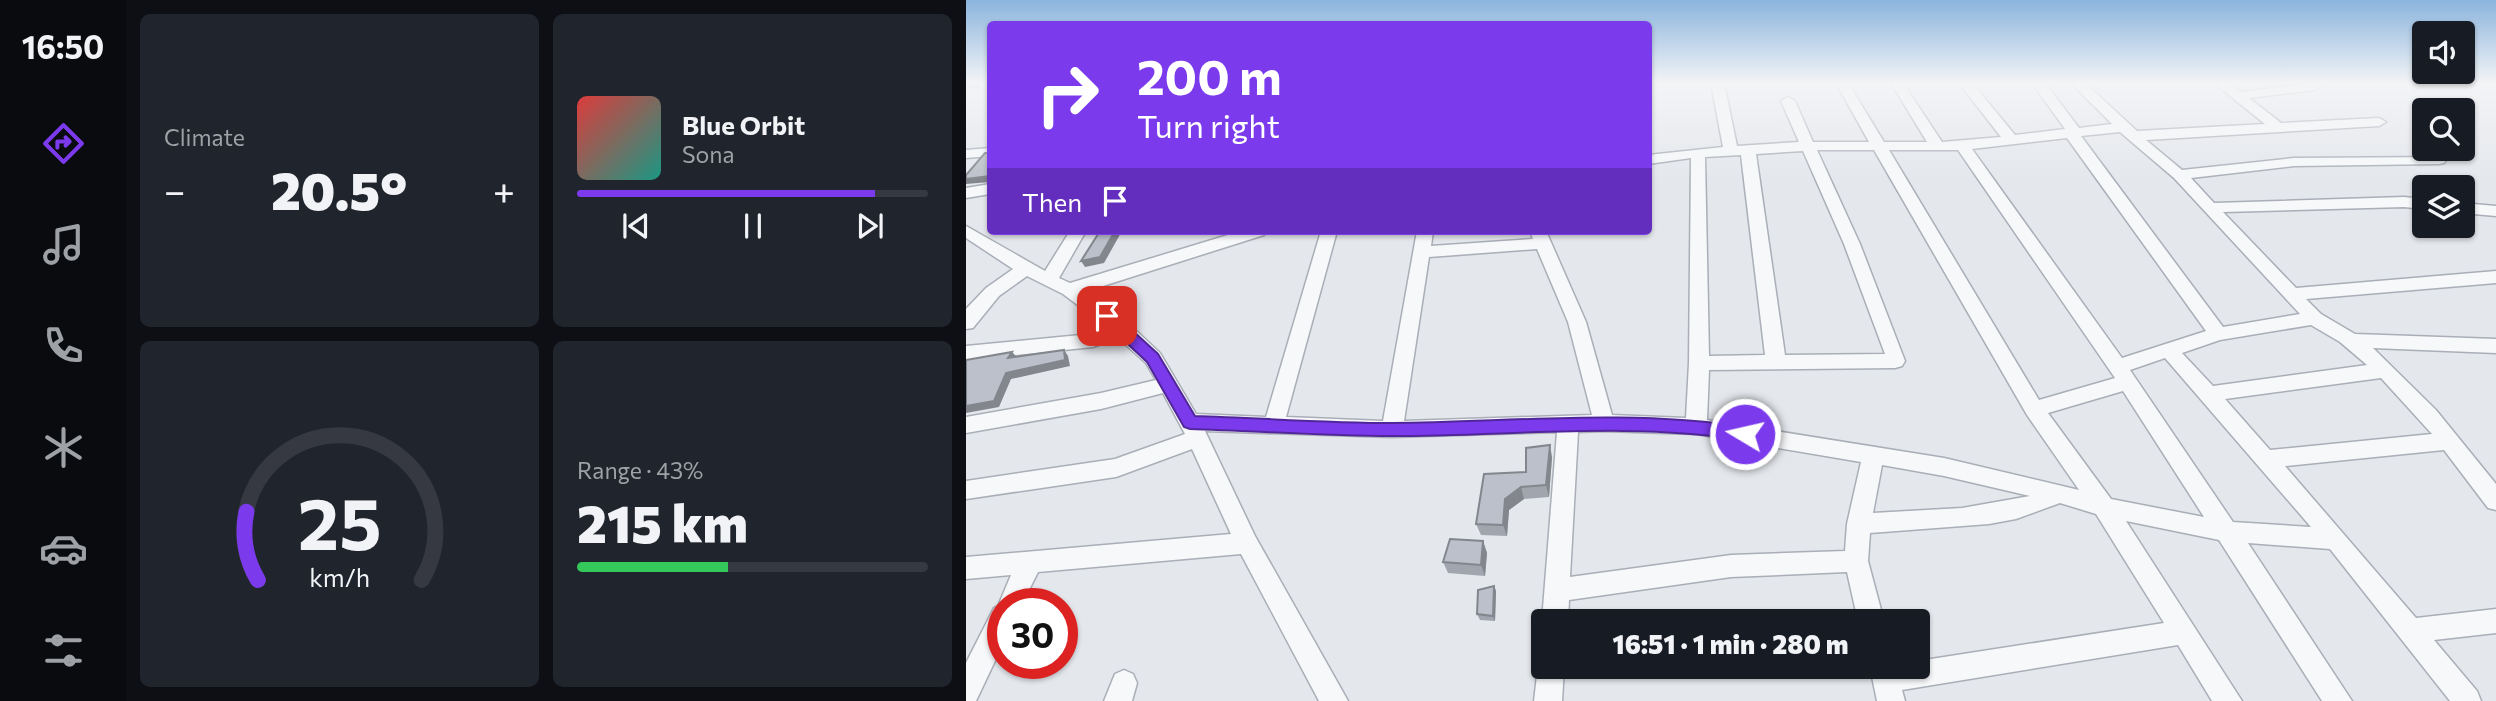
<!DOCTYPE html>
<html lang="en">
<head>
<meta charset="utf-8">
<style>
  body { margin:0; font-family:Commissioner,sans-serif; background:#20242c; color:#f1f3f6; height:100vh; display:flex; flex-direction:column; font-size:26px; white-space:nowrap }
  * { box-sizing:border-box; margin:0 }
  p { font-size:23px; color:#9ea1a6 }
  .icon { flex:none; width:38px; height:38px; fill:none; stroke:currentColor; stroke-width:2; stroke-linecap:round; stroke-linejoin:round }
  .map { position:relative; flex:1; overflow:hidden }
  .side { display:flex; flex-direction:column; gap:14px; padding:14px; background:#0d0f14; width:840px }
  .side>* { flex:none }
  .guide { position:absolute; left:21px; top:21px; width:665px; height:214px; border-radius:7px; box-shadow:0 2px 5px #0004; background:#7c3aed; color:#fff; overflow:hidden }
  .tools { position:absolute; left:1446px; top:21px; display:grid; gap:14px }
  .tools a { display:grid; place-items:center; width:63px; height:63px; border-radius:7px; background:#171b24; box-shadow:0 2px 5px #0004; font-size:35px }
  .speed { position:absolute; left:21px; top:588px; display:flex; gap:14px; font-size:35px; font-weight:700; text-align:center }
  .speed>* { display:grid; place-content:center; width:91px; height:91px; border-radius:50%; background:#171b24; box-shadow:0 2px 5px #0004; line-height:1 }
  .speed .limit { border:10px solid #d22; background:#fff; color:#111 }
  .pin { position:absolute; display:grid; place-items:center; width:60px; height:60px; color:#fff; margin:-30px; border-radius:14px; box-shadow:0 4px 10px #0006 }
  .me { position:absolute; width:77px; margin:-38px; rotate:279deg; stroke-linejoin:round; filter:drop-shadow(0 0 5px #0008) }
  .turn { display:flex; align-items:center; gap:24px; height:147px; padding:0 35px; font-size:32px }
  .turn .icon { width:91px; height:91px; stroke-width:2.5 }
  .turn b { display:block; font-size:49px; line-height:60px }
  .then { display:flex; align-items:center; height:66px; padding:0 35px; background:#0003; gap:14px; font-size:26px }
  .big { font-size:52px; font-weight:800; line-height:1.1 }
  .side .card { flex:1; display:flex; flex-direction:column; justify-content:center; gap:10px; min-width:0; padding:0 24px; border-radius:10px; background:#20242c }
  .side .dial { align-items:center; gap:0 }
  .dial svg { height:182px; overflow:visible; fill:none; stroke:#363941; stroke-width:7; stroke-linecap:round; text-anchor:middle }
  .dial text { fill:#f1f3f6; stroke:none }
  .song { display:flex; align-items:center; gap:21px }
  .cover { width:84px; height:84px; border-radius:10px; background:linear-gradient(135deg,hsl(0 70% 55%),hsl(170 70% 35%)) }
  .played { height:7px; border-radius:4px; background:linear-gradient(90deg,#7c3aed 85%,#363941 85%) }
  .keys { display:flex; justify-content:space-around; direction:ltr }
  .heat { display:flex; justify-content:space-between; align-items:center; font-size:38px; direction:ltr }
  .charge { height:10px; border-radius:5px; background:linear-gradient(90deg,#34c759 43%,#363941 0) }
  .side .tiles { flex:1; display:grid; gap:14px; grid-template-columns:repeat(2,1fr) }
  .trip { position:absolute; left:565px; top:609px; width:399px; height:70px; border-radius:7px; background:#171b24; box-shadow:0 2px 5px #0004; font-weight:800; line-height:70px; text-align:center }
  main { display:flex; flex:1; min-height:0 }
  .tab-bar { display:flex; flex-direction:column; width:126px; justify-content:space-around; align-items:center; background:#090b0e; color:#9ea1a6 }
  .tab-bar .icon { width:49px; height:49px }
  .tab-bar .selected { color:#7c3aed }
  .tab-bar b { font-size:32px; color:#f1f3f6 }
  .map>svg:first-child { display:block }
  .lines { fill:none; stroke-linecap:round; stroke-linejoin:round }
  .river { fill:#9fb4cc; fill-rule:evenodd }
  .street-casing { stroke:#a9aeb7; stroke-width:3 }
  .street { fill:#f7f8fa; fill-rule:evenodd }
  .wall { fill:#a1a5ae }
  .shaded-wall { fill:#83868d }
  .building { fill:#bbc0ca; stroke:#83868d; stroke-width:2 }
  .route { fill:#7c3aed; stroke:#51269a; stroke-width:2 }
</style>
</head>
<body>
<main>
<nav class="tab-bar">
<b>16:50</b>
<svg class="icon selected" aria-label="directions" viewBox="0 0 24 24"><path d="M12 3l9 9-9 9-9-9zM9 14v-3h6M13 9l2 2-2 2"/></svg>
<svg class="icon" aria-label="music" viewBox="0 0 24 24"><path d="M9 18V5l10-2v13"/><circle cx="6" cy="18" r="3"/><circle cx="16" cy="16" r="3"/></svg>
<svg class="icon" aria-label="phone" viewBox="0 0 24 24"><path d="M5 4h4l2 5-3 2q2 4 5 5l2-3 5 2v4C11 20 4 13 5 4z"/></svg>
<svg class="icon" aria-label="climate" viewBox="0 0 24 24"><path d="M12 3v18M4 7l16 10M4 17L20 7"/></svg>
<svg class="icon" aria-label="car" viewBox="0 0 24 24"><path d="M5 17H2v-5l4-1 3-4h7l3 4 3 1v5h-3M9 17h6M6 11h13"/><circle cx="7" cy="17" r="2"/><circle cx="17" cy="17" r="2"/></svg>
<svg class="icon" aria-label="filters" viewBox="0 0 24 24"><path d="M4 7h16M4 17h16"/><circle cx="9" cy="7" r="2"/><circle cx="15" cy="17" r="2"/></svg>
</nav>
<section class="side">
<div class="tiles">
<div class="card"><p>Climate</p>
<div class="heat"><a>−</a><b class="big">20.5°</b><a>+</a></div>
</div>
<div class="card">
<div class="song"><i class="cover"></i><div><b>Blue Orbit</b><p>Sona</p></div></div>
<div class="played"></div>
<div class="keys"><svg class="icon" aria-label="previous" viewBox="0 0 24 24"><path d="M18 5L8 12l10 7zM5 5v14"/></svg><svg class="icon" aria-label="pause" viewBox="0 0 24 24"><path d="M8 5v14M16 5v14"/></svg><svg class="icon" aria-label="next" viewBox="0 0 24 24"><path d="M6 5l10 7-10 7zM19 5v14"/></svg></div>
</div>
<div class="card dial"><svg viewBox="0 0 100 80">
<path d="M14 69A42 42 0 1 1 86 69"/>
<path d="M14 69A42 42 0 0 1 9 39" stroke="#7c3aed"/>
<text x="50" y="56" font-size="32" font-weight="700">25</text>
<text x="50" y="72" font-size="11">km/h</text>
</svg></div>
<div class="card"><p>Range · 43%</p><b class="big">215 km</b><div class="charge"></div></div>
</div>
</section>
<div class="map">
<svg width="1530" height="701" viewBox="0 0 1530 701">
  <rect width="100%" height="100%" fill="#e4e7ec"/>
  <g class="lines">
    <path class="river" d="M 0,83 L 17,83 L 14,88 L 0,89 Z"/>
    <defs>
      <path id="street" d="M 745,83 L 758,83 L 771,146 L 833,142 L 815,101 L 822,97 L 829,101 L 847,142 L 903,142 L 870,83 L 882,83 L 918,142 L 961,142 L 925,83 L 937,83 L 976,142 L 1035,137 L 993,83 L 1006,83 L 1049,135 L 1099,129 L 1066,83 L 1079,83 L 1113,128 L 1146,124 L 1105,83 L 1119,83 L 1171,131 L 1299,124 L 1248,83 L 1262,83 L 1274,92 L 1351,83 L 1355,86 L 1348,90 L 1283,98 L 1315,123 L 1413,118 L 1420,122 L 1413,126 L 1180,140 L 1216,170 L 1328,158 L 1478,157 L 1480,160 L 1478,163 L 1473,164 L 1328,166 L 1225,178 L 1248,203 L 1438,197 L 1458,199 L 1458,209 L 1438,207 L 1257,212 L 1330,288 L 1530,271 L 1530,283 L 1340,299 L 1355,314 L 1389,334 L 1530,339 L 1530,353 L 1407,348 L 1470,410 L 1530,484 L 1530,510 L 1522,508 L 1478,450 L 1319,466 L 1450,618 L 1530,609 L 1530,633 L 1468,640 L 1511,691 L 1515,701 L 1484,701 L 1364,549 L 1282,543 L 1386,701 L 1356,701 L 1253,540 L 1160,521 L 1276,701 L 1246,701 L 1212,645 L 936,690 L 939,701 L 911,701 L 904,667 L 952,667 L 952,661 L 1198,623 L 1130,514 L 1094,503 L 1050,519 L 1023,524 L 904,533 L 902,561 L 918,621 L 892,621 L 881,572 L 765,577 L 603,600 L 602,621 L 578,621 L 578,624 L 576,621 L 591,432 L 426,437 L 239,431 L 289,536 L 382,701 L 353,701 L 275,554 L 72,572 L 56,604 L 37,604 L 37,644 L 10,701 L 0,701 L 0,663 L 28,608 L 32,606 L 45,575 L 0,579 L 0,557 L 265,534 L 226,449 L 150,477 L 0,499 L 0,481 L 149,459 L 219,434 L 197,393 L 135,409 L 0,433 L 0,417 L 135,393 L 190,380 L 180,363 L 152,338 L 127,347 L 0,360 L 0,346 L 125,334 L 141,327 L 97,294 L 61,276 L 33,296 L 7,328 L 0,329 L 0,309 L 20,288 L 47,269 L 0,238 L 0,226 L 79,271 L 104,231 L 120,231 L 93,278 L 104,283 L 275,231 L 300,231 L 298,235 L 118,292 L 163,324 L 194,353 L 230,414 L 300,417 L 355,231 L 371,231 L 320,417 L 417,421 L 451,231 L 467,231 L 465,246 L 567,239 L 564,231 L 580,231 L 620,322 L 646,415 L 720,418 L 723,363 L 725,158 L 682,164 L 682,155 L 757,147 ZM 1154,132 L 1208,178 L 1334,314 L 1257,327 L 1115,136 ZM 1101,138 L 1240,331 L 1156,358 L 1006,149 ZM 851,150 L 908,150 L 1061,415 L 1113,490 L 978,458 L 741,420 L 743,370 L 929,368 L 936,366 L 939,361 L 894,244 ZM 923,150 L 992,150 L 1149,378 L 1073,400 ZM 837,151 L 878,244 L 919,354 L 819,355 L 790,154 ZM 775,155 L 799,355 L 743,356 L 739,157 ZM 571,249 L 602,322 L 626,415 L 438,421 L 463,257 ZM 1345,325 L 1374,342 L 1401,365 L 1247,386 L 1216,353 L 1254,340 ZM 1199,358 L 1345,527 L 1267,522 L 1164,370 ZM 1415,378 L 1466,434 L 1304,450 L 1259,399 ZM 1157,391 L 1238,517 L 1145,499 L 1082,413 ZM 638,431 L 730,434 L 895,462 L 881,524 L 879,551 L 765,555 L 604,577 L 612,432 ZM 916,465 L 978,476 L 1064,496 L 996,508 L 907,513 Z
        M 24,148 L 24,156 L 0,158 L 0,150 Z
        M 24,184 L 24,194 L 0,198 L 0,188 Z
        M 1496,203 L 1530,206 L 1530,216 L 1496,213 Z
        M 578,657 L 578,667 L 598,667 L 596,701 L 568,701 L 572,667 Z
        M 158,670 L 167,674 L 171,683 L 166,701 L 138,701 L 149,674 Z"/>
    </defs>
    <use href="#street" class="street-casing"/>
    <use href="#street" class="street"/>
  </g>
  <path class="wall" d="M 586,457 L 583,497 L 558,499 L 543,510 L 541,536 L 515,535 L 510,524 L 560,472 Z
    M 517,541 L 521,553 L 519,576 L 482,573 L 477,562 Z
    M 528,586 L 530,591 L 529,621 L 514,620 L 511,614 Z"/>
  <path class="shaded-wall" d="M 24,176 L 24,182 L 0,184 L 0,179 Z
    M 149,231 L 156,231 L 138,263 L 119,267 L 115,261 Z
    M 98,350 L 102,356 L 104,366 L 45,379 L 33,407 L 0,413 L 0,406 L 40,373 Z
    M 46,352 L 51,357 L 42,358 Z
    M 584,445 L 586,457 L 583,497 L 580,485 Z
    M 555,487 L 558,499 L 543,510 L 541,536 L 537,525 L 539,499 Z
    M 517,541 L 521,553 L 519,576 L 515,565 Z
    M 528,586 L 530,591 L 529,621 L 527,616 Z"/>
  <path class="building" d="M 19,153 L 24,153 L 24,176 L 0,179 L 0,175 Z
    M 134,231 L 149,231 L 134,257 L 115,261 Z
    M 98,350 L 99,360 L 40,373 L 28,401 L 0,406 L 0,360 L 46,352 L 42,358 Z
    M 584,445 L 580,485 L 555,487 L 539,499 L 537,525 L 510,524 L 518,474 L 560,472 L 560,448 Z
    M 484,539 L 517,541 L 515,565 L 477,562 Z
    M 528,586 L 527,616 L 511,614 L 512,590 Z"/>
  <linearGradient id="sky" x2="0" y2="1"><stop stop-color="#8bb4dd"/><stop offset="0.46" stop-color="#f3f4f6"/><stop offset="1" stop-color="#f3f4f6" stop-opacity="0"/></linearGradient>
  <rect width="1530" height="181" fill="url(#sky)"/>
  <path class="route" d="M 141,311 L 146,312 L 192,354 L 229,416 C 295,418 361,423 427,423 C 545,422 662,409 779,427 L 785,429 L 788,434 L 785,438 L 779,440 C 662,422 545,436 427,436 C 359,436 291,431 224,429 L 218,427 L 181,362 L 135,319 L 133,316 Z"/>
</svg>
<div class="tools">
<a><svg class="icon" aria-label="sound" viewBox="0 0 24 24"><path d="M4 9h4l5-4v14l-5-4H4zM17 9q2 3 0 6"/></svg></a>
<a><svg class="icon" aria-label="search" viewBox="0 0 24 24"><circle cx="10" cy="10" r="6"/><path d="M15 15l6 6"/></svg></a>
<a><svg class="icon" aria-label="layers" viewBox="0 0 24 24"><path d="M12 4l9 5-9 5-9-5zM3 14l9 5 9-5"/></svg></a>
</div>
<div class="speed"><div class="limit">30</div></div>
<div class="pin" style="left:141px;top:316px;background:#d93025"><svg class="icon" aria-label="arrive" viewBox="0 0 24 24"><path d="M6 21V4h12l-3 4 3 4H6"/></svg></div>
<svg class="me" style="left:779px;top:434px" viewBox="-20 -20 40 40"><circle r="17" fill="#7c3aed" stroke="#fff" stroke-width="3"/><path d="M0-11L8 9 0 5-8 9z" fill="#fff"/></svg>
<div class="trip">16:51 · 1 min · 280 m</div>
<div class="guide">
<div class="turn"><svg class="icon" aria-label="right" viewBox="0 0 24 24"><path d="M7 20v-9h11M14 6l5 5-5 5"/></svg><div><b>200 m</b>Turn right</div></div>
<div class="then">Then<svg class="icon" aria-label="arrive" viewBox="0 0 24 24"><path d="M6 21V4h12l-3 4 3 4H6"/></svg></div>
</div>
</div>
</main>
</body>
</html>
